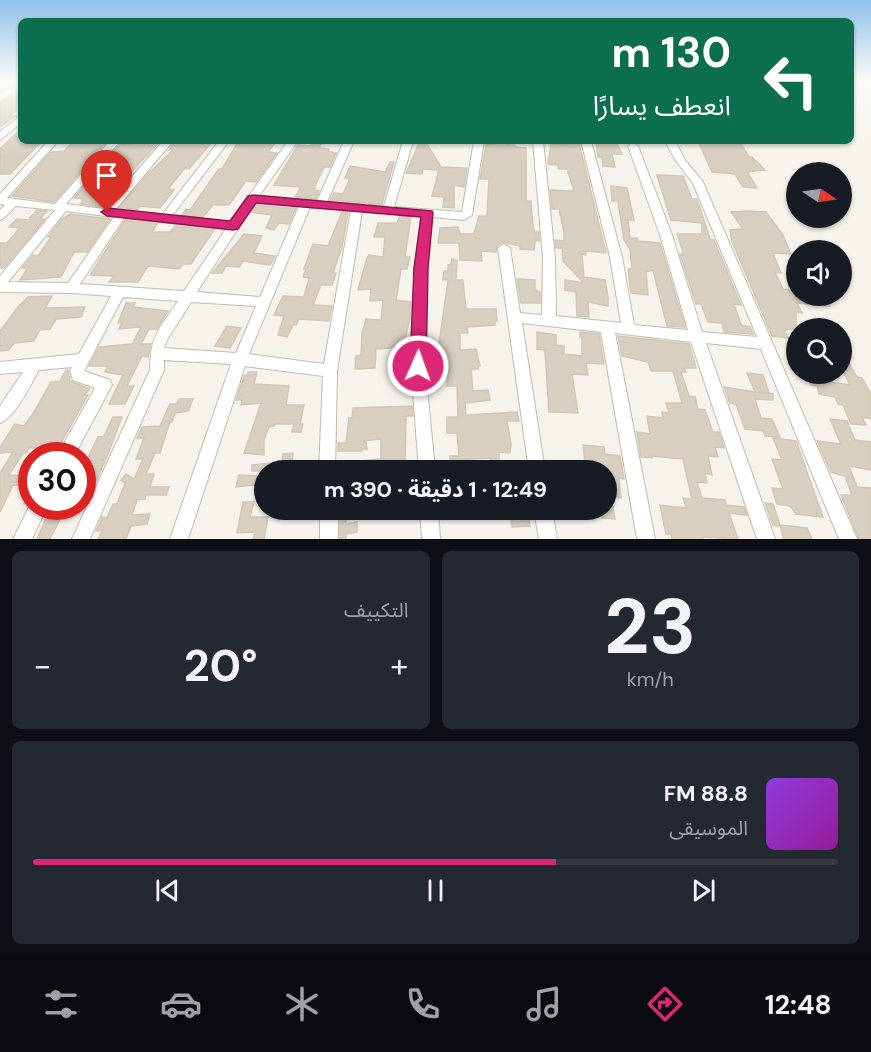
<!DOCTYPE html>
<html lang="ar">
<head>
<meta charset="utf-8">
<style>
  body { margin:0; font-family:"DM Sans","Noto Sans Arabic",sans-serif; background:#242831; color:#f1f3f6; direction:rtl; height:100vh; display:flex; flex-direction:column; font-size:22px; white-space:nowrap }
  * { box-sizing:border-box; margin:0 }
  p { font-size:20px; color:#9ea1a6 }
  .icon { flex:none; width:33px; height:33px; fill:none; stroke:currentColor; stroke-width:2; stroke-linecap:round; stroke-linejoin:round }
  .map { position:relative; height:539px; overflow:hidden; direction:ltr }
  .drawer { display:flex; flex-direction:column; gap:12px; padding:12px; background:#0d0f14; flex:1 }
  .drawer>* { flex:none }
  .guide { position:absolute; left:18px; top:18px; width:836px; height:126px; border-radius:9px; box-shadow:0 2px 4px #0004; direction:rtl; background:#0b6e4f; color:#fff; overflow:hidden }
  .needle { width:39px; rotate:103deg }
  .buttons { position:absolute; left:786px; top:162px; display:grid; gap:12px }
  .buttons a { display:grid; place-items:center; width:66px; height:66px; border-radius:50%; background:#171b24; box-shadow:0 2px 4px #0004; font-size:30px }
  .speed { position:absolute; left:18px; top:442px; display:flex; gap:12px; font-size:30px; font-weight:700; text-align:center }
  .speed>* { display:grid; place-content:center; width:78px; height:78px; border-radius:50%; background:#171b24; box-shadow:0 2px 4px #0004; line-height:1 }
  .speed .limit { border:9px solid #d22; background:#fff; color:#111 }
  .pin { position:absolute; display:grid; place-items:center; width:51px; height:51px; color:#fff; margin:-62px -26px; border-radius:50% 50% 50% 0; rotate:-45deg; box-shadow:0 0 6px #0007 }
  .pin .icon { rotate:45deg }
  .me { position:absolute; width:66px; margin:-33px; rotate:2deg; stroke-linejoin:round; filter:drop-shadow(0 0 4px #0008) }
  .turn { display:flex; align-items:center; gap:21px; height:126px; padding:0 24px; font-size:27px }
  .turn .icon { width:78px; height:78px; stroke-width:2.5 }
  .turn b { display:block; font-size:42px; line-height:51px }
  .big { font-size:45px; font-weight:700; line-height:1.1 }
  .drawer .card { flex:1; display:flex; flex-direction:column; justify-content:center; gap:9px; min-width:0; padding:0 21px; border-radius:9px; background:#242831 }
  .drawer .dial { align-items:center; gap:0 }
  .dial b { font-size:78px; line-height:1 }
  .song { display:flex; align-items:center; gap:18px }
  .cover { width:72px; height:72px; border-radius:9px; background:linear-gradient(135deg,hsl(270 70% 55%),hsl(300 70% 35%)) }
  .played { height:6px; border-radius:3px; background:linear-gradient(90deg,#db2777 65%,#363941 65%) }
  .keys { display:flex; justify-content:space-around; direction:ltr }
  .heat { display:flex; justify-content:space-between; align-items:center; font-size:33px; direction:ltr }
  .drawer .tiles { flex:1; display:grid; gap:12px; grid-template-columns:1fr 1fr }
  .card:last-child { grid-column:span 2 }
  .trip { position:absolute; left:254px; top:460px; width:363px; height:60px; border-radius:30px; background:#171b24; box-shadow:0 2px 4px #0004; font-weight:700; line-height:60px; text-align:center; direction:rtl }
  .tab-bar { display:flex; height:96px; justify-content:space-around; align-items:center; background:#090b0e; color:#9ea1a6 }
  .tab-bar .icon { width:42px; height:42px }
  .tab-bar .active { color:#db2777 }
  .tab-bar b { font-size:27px; color:#f1f3f6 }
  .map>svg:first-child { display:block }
  .building { fill:#d8cfc1; stroke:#d3c7b4; stroke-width:1.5 }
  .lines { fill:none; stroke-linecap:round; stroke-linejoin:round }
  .street-casing { stroke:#c2bbae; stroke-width:2 }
  .street { fill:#fff; fill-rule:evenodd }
  .route { fill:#db2777; stroke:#8e194d; stroke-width:1.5 }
</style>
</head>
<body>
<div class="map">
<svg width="871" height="539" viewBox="0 0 871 539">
  <rect width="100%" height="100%" fill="#f6f3ec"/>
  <path class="building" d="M 21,90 L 21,95 L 15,100 L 21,100 L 21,107 L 10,116 L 16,116 L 0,127 L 0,103 Z
    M 21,129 L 21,141 L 41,142 L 10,174 L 0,174 L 0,149 Z
    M 107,141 L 54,202 L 12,196 L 51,152 L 64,151 L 73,142 Z
    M 133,141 L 160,141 L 112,193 L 114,194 L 103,207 L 80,204 L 84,199 L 74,198 L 120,144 L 129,145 Z
    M 175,141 L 213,141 L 189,169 L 185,168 L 168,189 L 174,190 L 160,208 L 140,206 L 137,210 L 119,208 L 147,175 L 173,150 L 169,150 Z
    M 244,141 L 275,143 L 268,152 L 277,153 L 256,182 L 246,181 L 229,205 L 213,205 L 203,217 L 182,215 L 186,209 L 190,210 L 216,173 L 219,169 L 222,169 L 237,144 L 241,144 Z
    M 314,141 L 323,141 L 319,148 L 329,149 L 328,151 L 336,153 L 330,167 L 324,167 L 315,186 L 314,190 L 319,191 L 316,199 L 295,197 L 301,187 L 274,185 L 298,145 L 311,146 Z
    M 420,141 L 425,141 L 441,167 L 467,168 L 464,187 L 454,185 L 454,208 L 443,207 L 444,197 L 432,196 L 439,170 L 423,169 L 422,174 L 406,173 Z
    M 596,141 L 616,142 L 622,154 L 612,154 L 615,167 L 603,166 L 602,157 L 598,157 Z
    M 698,141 L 739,141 L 749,157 L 752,157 L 765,170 L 747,172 L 757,188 L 743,187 L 735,174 L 712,172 Z
    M 508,142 L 508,145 L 515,145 L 515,147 L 526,148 L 526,201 L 531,201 L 533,227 L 535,232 L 539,232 L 539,241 L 535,240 L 534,250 L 520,249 L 520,246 L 503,242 L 497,246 L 496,252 L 481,251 L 482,261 L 460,260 L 459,243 L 438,243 L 440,228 L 458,227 L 460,234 L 474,234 L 479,216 L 487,216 L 489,179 L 480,179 L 486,145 Z
    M 579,143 L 606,253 L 586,251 L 586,255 L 582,254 L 584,277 L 605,280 L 608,297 L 608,306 L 588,302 L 589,317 L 577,316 L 576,292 L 565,290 L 565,280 L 584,283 L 563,261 L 562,248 L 556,248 L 555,240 L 564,241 L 564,232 L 559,209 L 552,209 L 550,190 L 574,191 L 567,169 L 559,169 L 558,165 L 548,164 L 551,145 Z
    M 390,162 L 394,162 L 382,204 L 330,200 L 334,193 L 343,194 L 350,178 L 345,178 L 350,166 L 385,172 Z
    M 657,175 L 683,176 L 692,199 L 697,199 L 710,239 L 714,240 L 741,305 L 734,304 L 741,325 L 750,327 L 753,334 L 724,332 L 722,323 L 708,322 L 701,304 L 696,304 L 680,254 L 684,255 L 677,234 L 702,234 L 702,223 L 671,220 Z
    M 611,186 L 627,188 L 634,220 L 628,220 L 630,238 L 637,238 L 638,241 L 660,243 L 685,327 L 667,326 L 653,270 L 646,272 L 648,295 L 631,293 L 628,269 L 632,269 L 630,249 L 624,240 L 618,201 L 612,201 Z
    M 256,205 L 284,208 L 296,208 L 289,224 L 279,223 L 274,230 L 266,228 L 272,215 L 251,212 Z
    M 37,210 L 47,211 L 40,219 L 45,219 L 4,268 L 0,268 L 0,243 L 7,243 L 20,228 L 9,227 L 17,219 L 28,220 Z
    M 749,211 L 766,212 L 783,235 L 791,254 L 773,253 L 781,273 L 775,272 L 783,289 L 796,290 L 796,296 L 823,296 L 830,306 L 797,303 L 802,313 L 796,312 L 796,330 L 784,329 L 788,338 L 772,336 L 732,241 L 730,230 L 743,229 L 731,212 Z
    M 342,212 L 348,212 L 342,247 L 333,273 L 336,273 L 332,285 L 321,285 L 313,305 L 332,306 L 329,321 L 299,319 L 296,325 L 293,325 L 287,337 L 278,335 L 284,316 L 274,315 L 280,302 L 283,296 L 304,297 L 309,278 L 303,277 L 306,269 L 304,269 L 313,244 L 328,246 Z
    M 70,214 L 110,219 L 87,252 L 74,252 L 61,277 L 20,280 L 28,268 L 22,268 L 33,255 L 38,256 L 51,237 L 48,237 L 62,219 Z
    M 400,216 L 411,217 L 405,257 L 410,257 L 407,269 L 401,269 L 396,300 L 411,302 L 410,319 L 403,347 L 376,349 L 375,368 L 355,369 L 356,356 L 361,355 L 362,333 L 366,319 L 381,320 L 383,300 L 370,301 L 371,289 L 358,290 L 367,258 L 369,255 L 383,257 L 385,237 L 374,237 L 378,223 L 397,223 Z
    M 125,220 L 157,224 L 152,232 L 170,232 L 175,226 L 214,230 L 191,264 L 183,264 L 179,269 L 148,266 L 138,282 L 109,282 L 114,276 L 90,275 Z
    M 244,234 L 262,236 L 254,253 L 275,256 L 270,265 L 243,261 L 239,267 L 226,266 L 222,273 L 212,273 Z
    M 452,259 L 457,260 L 456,280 L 463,280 L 466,309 L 496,309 L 497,321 L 495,321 L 495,325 L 467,327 L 468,333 L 460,333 L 460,350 L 476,349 L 480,366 L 478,366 L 478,369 L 471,369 L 473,391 L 488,390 L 490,400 L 465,403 L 466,415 L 517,412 L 519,421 L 507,421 L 511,444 L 510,453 L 499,452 L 499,461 L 490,461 L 490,458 L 468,459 L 468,471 L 450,471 L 450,456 L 459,456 L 457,433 L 447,433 L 447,417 L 458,417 L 457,386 L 447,386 L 448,378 L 440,378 L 440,363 L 430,362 L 431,344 L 439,344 L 448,280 L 443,280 L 444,271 L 448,271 L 448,265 L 451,264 Z
    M 517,279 L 535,280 L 535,290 L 540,292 L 540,303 L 521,303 Z
    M 52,296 L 45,308 L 85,307 L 81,317 L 56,319 L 50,329 L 40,330 L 34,341 L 14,343 L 9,350 L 0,351 L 0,331 L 18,307 L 28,297 Z
    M 126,303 L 135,303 L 133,307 L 168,311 L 157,329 L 149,329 L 141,344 L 151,344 L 148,357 L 142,356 L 127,386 L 134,386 L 125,404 L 109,404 L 123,375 L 105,372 L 108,366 L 89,366 L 99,347 L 132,344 L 141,327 L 119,329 L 122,323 L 118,323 Z
    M 227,326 L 241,328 L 230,348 L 215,346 Z
    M 537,332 L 556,335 L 556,345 L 564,346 L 564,354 L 582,356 L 582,337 L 580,337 L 580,332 L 599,334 L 604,364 L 586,363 L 588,375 L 572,374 L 578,413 L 549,412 L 545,350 L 537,349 Z
    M 618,336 L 689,344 L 696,368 L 684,368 L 686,372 L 681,372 L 689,396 L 695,397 L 698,409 L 705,410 L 713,432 L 719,432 L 724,448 L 715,447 L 718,457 L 708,456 L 712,475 L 705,473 L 707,483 L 697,482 L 702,498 L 725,500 L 726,505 L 744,507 L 747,515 L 729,513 L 738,539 L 703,537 L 703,539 L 672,539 L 671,534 L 666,534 L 660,505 L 686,508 L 683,498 L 692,499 L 683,459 L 651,456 L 652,458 L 641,457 L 637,432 L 650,434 L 647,416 L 663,418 L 662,412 L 669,413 L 666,403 L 682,403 L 673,371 L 651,371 L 648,362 L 622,356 Z
    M 842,351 L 857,377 L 862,378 L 871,394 L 871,419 L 862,417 L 866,425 L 851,424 L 843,405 L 838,404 L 835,397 L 819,394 L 817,386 L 811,385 L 806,374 L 827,376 L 830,382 L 850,385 L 842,369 Z
    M 66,370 L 68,370 L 70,381 L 90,389 L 84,395 L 88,395 L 58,448 L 29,448 L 26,453 L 23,453 L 9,475 L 32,476 L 26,486 L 13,485 L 0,512 L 0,473 L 13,452 L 0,453 L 0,447 L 15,424 L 24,426 L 34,412 L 51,382 L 60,381 Z
    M 248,372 L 257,372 L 254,384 L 289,386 L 286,405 L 304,405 L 300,424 L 303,424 L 301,432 L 292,432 L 294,424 L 275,424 L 274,426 L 269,427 L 264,440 L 264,455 L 244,453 L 261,403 L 241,405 L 242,400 L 236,400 L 244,376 L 248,375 Z
    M 747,373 L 763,375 L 769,393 L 757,392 L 773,394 L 773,400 L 755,399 L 761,418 L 772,419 L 780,437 L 765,436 L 763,431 L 745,429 L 736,404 L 730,403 L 724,387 L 755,392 Z
    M 179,399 L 193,399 L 188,411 L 175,413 L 172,422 L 170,421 L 160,453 L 155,453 L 146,474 L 154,474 L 150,487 L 169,487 L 166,495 L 146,495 L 145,499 L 137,500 L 132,515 L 150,514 L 147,524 L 131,526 L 126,539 L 98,539 L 102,531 L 96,531 L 102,517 L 107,518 L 113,504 L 117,504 L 125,483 L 121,480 L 126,474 L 134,479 L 143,459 L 136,459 L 144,438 L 137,438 L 142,427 L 160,426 L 170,404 L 177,404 Z
    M 412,406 L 413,416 L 406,416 L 405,468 L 394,469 L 394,471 L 360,471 L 360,461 L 381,459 L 381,439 L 362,441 L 366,442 L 367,449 L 362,449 L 362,451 L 338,451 L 338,443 L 346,443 L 349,418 L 352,418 L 353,408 Z
    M 113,417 L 122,417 L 106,459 L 101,459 L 105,461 L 93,488 L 82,487 L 82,463 L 85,463 L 98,437 L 104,436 Z
    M 830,419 L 847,421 L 855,440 L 871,442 L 871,470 L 849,466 L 857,487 L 871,488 L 871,539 L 859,539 L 841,495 L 852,495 L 845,476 L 831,472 L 817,441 L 841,444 Z
    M 773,438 L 796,441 L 823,517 L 796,514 L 790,506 L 777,504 L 772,488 L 783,489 L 772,459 L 782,460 Z
    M 583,445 L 604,447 L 605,454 L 620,456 L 624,479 L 619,478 L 621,498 L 611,496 L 615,519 L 602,518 L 601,510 L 606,510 L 606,471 L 586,471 Z
    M 293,453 L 291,471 L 252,471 L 252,465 L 282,462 L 283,454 Z
    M 239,475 L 264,476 L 264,484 L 236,487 Z
    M 243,502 L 254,502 L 250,517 L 268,517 L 264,539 L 253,539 L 255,532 L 237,533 Z
    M 765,503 L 773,504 L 780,525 L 807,528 L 812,539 L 784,539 L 780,526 L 773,525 Z
    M 54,507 L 66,507 L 50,539 L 37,539 L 47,516 L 49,516 Z
    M 340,510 L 346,510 L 346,524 L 357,522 L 357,532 L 346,534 L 346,539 L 340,539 Z
    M 528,511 L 530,526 L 512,527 L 510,512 Z"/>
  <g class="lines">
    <defs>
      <path id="street" d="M 18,81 L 21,81 L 21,87 L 0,101 L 0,95 Z
        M 21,115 L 21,123 L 0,140 L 0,132 Z
        M 48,141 L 58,141 L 7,198 L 55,204 L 110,141 L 120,141 L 66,204 L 104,209 L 163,141 L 173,141 L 115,210 L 162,215 L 219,141 L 229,141 L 172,216 L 230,222 L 288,141 L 298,141 L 259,196 L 317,201 L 344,141 L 354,141 L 327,202 L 384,206 L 403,141 L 413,141 L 394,207 L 462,212 L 474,141 L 484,141 L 472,215 L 464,220 L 432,217 L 427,268 L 425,366 L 435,471 L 419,471 L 411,366 L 415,268 L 421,216 L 362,211 L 337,371 L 335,471 L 319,471 L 323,376 L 245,366 L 188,539 L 170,539 L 231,364 L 164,360 L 164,370 L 90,539 L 72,539 L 150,370 C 150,336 160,328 178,301 L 123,297 L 84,371 L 110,380 L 112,385 L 74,456 L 57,456 L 95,388 L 73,380 L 70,371 L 72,367 L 39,370 C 30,385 16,417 0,423 L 0,406 L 23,372 L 0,374 L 0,362 L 79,354 L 111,296 L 71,293 L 0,292 L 0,276 L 55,210 L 16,206 L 4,218 L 0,220 L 0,210 L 5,205 L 0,204 L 0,194 ZM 255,202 L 299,206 L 260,297 L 197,292 ZM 310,207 L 351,210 L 324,364 L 249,354 ZM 66,211 L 114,217 L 68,283 L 8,282 ZM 124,218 L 226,229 L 184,291 L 80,284 ZM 191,302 L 256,306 L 236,353 L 164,348 L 167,340 Z
        M 533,141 L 543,141 L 555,258 L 556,316 L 621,323 L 610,257 L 581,141 L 591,141 L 622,257 L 634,325 L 688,330 L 660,235 L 628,146 L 633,143 L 638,146 L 672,235 L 702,332 L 757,337 L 693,183 L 676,161 L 665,141 L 675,141 L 685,160 L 703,182 L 857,539 L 839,539 L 761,349 L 706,343 L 775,539 L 757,539 L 691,342 L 615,333 L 655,539 L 637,539 L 601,332 L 522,323 L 545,471 L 529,471 L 498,248 L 504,244 L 510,248 L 520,313 L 542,315 L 543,258 Z
        M 32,501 L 32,507 L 47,507 L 32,539 L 13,539 Z
        M 320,510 L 338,510 L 338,539 L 320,539 Z
        M 420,510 L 438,510 L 440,539 L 422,539 Z
        M 534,510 L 552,510 L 557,539 L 539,539 Z"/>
    </defs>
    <use href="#street" class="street-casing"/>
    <use href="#street" class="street"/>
  </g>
  <linearGradient id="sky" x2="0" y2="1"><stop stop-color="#8fc1ec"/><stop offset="0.52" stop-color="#fbfaf6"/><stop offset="1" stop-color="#fbfaf6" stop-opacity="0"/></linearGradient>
  <rect width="871" height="155" fill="url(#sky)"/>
  <path class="route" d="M 253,195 L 432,211 L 433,213 L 428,268 L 426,366 L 424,371 L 418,373 L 413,371 L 410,366 L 414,268 L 421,217 L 256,203 L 238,229 L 233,230 L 107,216 L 101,212 L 107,208 L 230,221 L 248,196 Z"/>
</svg>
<div class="buttons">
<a><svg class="needle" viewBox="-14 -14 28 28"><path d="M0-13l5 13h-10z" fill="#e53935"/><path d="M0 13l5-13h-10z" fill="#9ea1a6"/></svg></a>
<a><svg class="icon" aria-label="sound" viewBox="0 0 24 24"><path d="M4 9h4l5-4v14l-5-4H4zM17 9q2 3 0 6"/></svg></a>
<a><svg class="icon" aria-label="search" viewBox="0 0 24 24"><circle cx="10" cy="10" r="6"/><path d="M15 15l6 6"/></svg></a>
</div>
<div class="speed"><div class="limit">30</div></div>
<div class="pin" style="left:107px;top:212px;background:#d93025"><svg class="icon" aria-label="arrive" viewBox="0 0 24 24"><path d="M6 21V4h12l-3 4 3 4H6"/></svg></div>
<svg class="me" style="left:418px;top:366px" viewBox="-20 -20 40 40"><circle r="17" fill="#db2777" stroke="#fff" stroke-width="3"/><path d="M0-11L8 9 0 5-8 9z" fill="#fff"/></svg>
<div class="trip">12:49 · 1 دقيقة · 390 m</div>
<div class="guide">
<div class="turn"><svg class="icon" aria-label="left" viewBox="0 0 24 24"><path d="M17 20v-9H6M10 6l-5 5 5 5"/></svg><div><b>130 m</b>انعطف يسارًا</div></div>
</div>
</div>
<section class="drawer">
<div class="tiles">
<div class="card dial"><b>23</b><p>km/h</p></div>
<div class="card"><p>التكييف</p>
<div class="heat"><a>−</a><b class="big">20°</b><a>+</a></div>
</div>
<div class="card">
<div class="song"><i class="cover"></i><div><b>88.8 FM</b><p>الموسيقى</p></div></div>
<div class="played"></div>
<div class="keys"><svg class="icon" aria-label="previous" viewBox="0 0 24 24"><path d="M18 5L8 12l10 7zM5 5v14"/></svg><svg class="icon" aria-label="pause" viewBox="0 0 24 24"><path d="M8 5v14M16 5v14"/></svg><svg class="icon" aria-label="next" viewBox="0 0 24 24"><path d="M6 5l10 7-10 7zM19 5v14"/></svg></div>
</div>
</div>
</section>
<nav class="tab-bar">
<b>12:48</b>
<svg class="icon active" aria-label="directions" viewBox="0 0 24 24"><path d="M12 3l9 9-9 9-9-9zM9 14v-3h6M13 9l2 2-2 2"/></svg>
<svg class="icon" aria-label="music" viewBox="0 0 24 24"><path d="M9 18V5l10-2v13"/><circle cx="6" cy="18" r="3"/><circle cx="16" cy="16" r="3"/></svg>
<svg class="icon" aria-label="phone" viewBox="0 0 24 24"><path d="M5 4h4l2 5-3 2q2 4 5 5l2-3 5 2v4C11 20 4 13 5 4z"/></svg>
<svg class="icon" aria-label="climate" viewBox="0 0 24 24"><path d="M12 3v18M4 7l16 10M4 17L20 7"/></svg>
<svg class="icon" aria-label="car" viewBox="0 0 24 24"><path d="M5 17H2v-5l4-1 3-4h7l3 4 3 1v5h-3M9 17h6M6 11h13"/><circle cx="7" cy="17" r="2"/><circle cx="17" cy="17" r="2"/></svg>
<svg class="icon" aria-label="filters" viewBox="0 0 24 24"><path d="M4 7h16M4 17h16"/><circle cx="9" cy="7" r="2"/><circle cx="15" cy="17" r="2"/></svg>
</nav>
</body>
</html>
